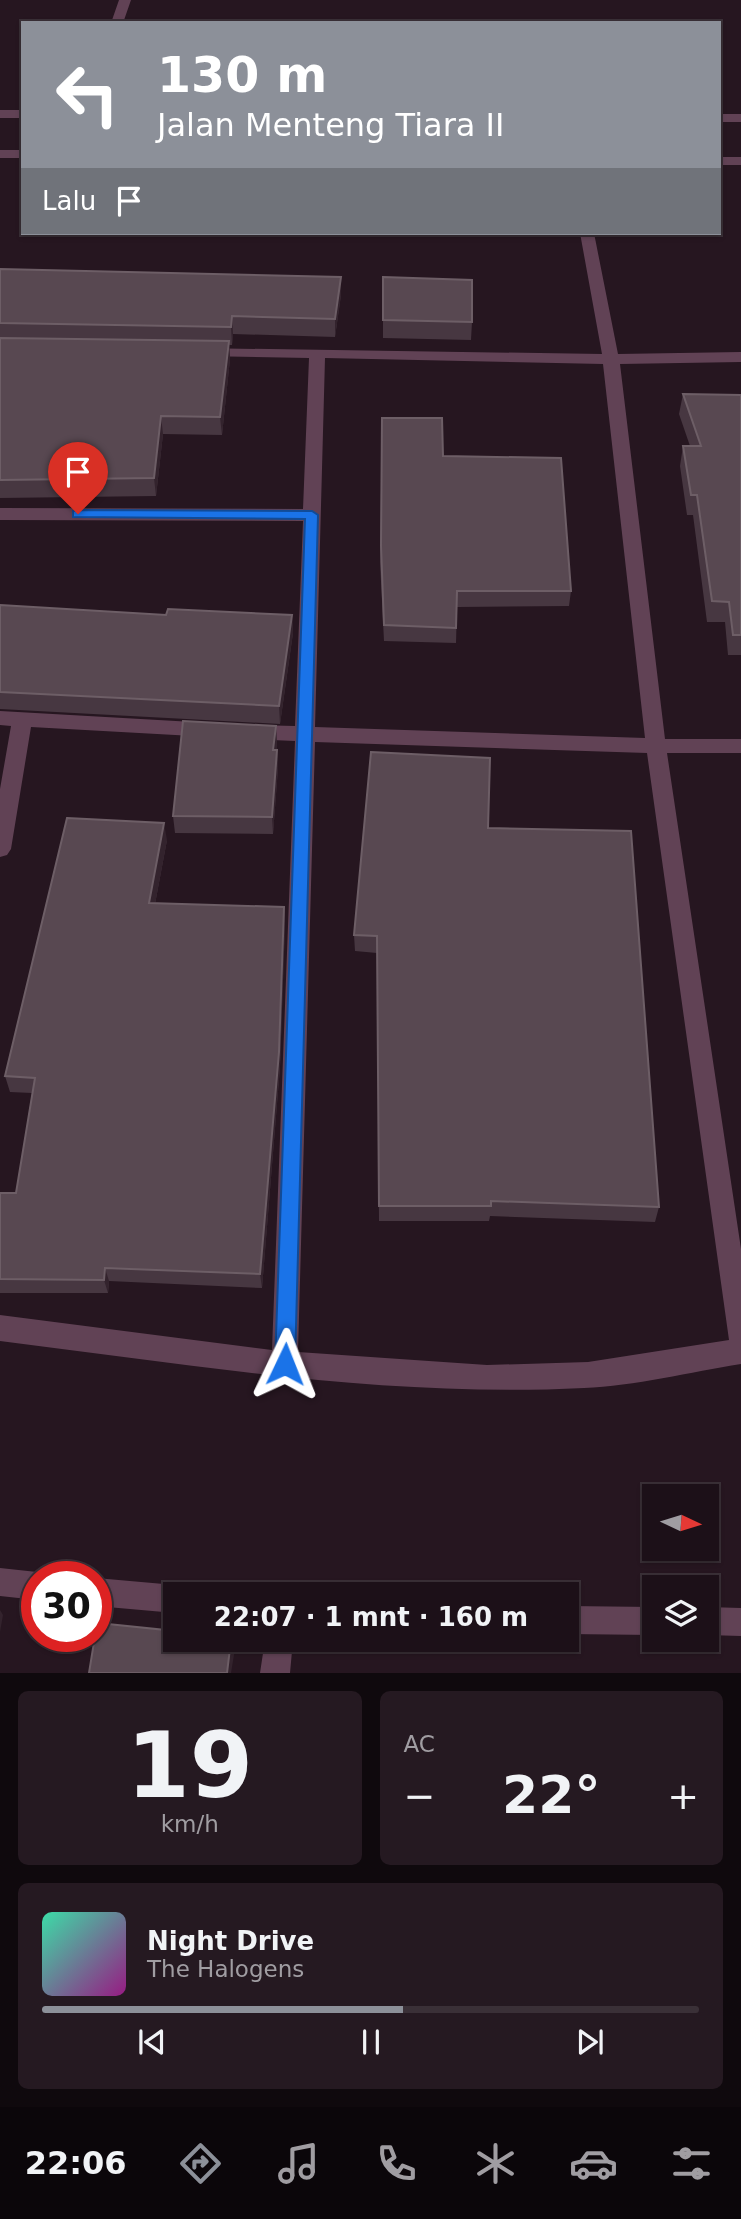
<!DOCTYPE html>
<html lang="id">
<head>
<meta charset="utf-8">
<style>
  body { margin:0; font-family:"DejaVu Sans",sans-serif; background:#251921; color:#f1f3f6; height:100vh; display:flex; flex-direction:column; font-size:26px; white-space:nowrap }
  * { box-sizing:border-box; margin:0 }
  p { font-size:23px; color:#a09da2 }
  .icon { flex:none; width:38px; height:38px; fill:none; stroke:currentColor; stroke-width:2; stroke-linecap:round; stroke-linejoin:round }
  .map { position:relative; height:1673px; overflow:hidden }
  .side { display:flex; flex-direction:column; gap:18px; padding:18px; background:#0f090d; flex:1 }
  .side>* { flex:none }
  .top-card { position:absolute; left:21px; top:21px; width:700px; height:214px; border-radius:0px; box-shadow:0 2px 5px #0004,0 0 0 2px #3a3037; background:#8c9099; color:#fff; overflow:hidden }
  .needle { width:46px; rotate:94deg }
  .tools { position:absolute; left:642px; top:1484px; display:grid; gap:14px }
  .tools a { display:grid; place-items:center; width:77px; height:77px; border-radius:0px; background:#1c1018; box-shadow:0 2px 5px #0004,0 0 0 2px #3a3037; font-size:35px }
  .speed { position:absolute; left:21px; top:1561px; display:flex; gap:14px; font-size:35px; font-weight:700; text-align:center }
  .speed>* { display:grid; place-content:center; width:91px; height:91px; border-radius:50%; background:#1c1018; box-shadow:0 2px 5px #0004,0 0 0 2px #3a3037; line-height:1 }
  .speed .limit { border:10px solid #d22; background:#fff; color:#111 }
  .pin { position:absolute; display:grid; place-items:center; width:60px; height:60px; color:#fff; margin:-72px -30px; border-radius:50% 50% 50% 0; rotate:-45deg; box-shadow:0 0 7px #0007 }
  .pin .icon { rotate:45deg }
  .me { position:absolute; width:77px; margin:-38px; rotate:2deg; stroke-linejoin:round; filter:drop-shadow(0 0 5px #0008) }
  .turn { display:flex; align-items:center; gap:24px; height:147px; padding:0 21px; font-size:32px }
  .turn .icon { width:91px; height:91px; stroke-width:2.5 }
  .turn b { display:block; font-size:49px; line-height:60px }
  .then { display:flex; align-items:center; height:66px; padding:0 21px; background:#0003; gap:14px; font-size:26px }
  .big { font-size:52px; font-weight:600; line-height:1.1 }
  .side .widget { flex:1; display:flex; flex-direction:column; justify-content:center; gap:10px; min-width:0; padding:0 24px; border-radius:10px; background:#251921 }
  .side .dial { align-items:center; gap:0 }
  .dial b { font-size:91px; line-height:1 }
  .song { display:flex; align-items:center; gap:21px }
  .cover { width:84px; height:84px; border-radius:10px; background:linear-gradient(135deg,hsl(160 70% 55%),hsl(310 70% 35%)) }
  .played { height:7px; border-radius:4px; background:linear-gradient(90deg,#8c9099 55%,#3a3037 55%) }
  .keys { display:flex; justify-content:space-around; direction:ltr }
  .heat { display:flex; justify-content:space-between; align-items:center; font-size:38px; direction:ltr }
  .side .tiles { flex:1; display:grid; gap:18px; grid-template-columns:1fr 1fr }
  .widget:last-child { grid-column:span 2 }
  .trip { position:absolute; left:163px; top:1582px; width:416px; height:70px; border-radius:0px; background:#1c1018; box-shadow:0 2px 5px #0004,0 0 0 2px #3a3037; font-weight:600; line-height:70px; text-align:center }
  .tabs { display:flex; height:112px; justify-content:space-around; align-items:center; background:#0b060a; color:#a09da2 }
  .tabs .icon { width:49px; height:49px }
  .tabs .selected { color:#8c9099 }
  .tabs b { font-size:32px; color:#f1f3f6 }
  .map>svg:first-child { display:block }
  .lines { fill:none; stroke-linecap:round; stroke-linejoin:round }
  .minor { fill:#614255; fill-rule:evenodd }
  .tertiary { fill:#614255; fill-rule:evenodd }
  .wall { fill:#473741 }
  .shaded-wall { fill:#33232d }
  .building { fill:#584851; stroke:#6d5e66; stroke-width:2 }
  .route { fill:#1a73e8; stroke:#114b97; stroke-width:2 }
</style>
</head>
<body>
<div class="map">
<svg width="741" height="1673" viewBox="0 0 741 1673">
  <rect width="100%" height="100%" fill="#261620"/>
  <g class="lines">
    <path class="minor" d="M 119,0 L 131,0 L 123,23 L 111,23 Z
      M 580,233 L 594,233 L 618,354 L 741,352 L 741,362 L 620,364 L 665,739 L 741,739 L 741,753 L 667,753 L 741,1249 L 741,1364 C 691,1372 634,1386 584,1388 C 389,1398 193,1365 0,1341 L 0,1315 L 272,1350 L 295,741 L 250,739 L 243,737 L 240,732 L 243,727 L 250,725 L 295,726 L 303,521 L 0,520 L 0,508 L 303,509 L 309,358 L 202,356 L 194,351 L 196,348 L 602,354 ZM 325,358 L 603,364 L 645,738 L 315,727 ZM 315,742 L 647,753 L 729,1340 L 588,1362 L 487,1365 L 298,1352 Z
      M 0,711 L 211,723 L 218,725 L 221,730 L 218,735 L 211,737 L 31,727 L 11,849 L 7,855 L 0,857 L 0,789 L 11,726 L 0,725 Z
      M 0,1568 L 37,1572 L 47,1576 L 37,1577 L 37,1600 L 0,1596 Z
      M 96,1578 L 175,1585 L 185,1589 L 187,1594 L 175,1594 L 175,1613 L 96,1606 Z
      M 567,1606 L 654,1607 L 654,1635 L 567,1634 Z
      M 707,1607 L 741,1608 L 741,1636 L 707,1635 Z
      M 265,1640 L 293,1640 L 290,1673 L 260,1673 Z"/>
    <path class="tertiary" d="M 0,110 L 23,110 L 23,118 L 0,118 Z
      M 719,114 L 741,114 L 741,122 L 719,122 Z
      M 0,150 L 23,150 L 23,158 L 0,158 Z
      M 719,157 L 741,157 L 741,165 L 719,165 Z"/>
  </g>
  <path class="wall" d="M 0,269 L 341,277 L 341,295 L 335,337 L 233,334 L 232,345 L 229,345 L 230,359 L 222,435 L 163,434 L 156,496 L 0,498 Z
    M 383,277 L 472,322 L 471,340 L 383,338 Z
    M 683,394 L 741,395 L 741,655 L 728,655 L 725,622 L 707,622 L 693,515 L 687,515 L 680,466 L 683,446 L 690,446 L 679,414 Z
    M 382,418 L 443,456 L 571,591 L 569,606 L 457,607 L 456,643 L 384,641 L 380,562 Z
    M 0,605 L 166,615 L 292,615 L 293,633 L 280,724 L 0,709 Z
    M 276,726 L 278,768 L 273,834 L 175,833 L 173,816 Z
    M 488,828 L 659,1207 L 655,1222 L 490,1216 L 489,1221 L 379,1221 L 377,953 L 355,951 L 354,935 Z
    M 167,840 L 155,904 L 284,907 L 285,924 L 280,1067 L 262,1288 L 109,1281 L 108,1293 L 0,1293 L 0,1193 L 16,1193 L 32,1093 L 10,1092 L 5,1076 Z"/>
  <path class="shaded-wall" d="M 341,277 L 341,295 L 335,337 L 335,319 Z
    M 232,316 L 233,334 L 232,345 L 231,327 Z
    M 229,341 L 230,359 L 222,435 L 220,417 Z
    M 161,416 L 163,434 L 156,496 L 154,478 Z
    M 292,615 L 293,633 L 280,724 L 279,706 Z
    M 276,726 L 278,768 L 273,834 L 272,817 L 273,750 Z
    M 164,823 L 167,840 L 152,920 L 149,903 Z
    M 284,907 L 285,924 L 280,1067 L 262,1288 L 260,1274 Z
    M 105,1268 L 109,1281 L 108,1293 L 104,1280 Z
    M 0,1610 L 3,1615 L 0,1632 Z
    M 231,1640 L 232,1640 L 235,1649 L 231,1673 L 227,1673 Z"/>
  <path class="building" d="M 0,269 L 341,277 L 335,319 L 232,316 L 231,327 L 0,323 Z
    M 383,277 L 472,280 L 472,322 L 383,320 Z
    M 0,338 L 229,341 L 220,417 L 161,416 L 154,478 L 0,480 Z
    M 683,394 L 741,395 L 741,635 L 733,635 L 729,602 L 712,601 L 697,495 L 691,495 L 683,446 L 701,446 Z
    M 382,418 L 442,418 L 443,456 L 561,458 L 571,591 L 457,591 L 456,628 L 384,625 L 381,546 Z
    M 0,605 L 166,615 L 168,609 L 292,615 L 279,706 L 0,692 Z
    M 183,721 L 276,726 L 273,750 L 277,750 L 272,817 L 173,816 Z
    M 371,752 L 490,758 L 488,828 L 631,831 L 659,1207 L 491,1201 L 491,1206 L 379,1206 L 377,936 L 354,935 Z
    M 67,818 L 164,823 L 149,903 L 284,907 L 279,1052 L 260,1274 L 105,1268 L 104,1280 L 0,1279 L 0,1193 L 16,1193 L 35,1078 L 5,1076 Z
    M 98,1623 L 175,1631 L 175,1640 L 231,1640 L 227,1673 L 89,1673 L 95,1636 L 96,1636 Z"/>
  <path class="route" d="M 78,510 L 312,511 L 318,515 L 295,1364 L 292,1371 L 285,1374 L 277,1371 L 275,1364 L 305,519 L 73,517 L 73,511 Z"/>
</svg>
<div class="tools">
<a><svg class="needle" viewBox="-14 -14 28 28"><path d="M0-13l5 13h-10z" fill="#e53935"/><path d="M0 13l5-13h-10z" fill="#a09da2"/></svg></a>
<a><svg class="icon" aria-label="layers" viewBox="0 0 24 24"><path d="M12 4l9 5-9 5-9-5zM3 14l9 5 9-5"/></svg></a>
</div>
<div class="speed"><div class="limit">30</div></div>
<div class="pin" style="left:78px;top:514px;background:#d93025"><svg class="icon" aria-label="arrive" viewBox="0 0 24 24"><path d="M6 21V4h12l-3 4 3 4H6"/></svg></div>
<svg class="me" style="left:285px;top:1364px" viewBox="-20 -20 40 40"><path d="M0-17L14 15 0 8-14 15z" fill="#1a73e8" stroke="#fff" stroke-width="4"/></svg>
<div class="trip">22:07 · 1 mnt · 160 m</div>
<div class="top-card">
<div class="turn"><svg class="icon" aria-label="left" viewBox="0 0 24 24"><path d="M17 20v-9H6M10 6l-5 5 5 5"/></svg><div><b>130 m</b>Jalan Menteng Tiara II</div></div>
<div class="then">Lalu<svg class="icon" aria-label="arrive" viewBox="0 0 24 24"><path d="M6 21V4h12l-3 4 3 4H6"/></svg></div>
</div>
</div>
<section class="side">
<div class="tiles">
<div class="widget dial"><b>19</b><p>km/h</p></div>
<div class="widget"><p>AC</p>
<div class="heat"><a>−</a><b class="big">22°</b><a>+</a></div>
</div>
<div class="widget">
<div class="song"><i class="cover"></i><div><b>Night Drive</b><p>The Halogens</p></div></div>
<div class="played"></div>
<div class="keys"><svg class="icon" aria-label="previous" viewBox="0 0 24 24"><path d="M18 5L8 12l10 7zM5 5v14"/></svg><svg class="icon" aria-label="pause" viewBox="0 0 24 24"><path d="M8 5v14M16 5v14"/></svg><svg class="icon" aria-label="next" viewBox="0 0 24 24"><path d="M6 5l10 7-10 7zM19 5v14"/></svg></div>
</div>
</div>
</section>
<nav class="tabs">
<b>22:06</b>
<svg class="icon selected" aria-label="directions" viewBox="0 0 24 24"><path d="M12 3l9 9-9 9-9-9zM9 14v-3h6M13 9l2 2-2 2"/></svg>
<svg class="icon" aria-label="music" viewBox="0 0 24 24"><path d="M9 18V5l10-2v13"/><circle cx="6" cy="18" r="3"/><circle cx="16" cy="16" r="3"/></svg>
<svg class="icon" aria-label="phone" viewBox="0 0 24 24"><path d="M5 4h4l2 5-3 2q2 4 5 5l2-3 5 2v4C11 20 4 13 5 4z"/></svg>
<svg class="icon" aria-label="climate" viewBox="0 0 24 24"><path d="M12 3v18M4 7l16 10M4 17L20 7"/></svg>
<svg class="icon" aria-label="car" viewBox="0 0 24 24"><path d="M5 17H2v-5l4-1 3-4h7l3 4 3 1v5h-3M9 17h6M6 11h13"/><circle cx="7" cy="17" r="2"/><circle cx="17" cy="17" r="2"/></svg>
<svg class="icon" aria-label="filters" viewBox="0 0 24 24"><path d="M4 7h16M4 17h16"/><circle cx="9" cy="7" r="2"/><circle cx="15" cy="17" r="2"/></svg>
</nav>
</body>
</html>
